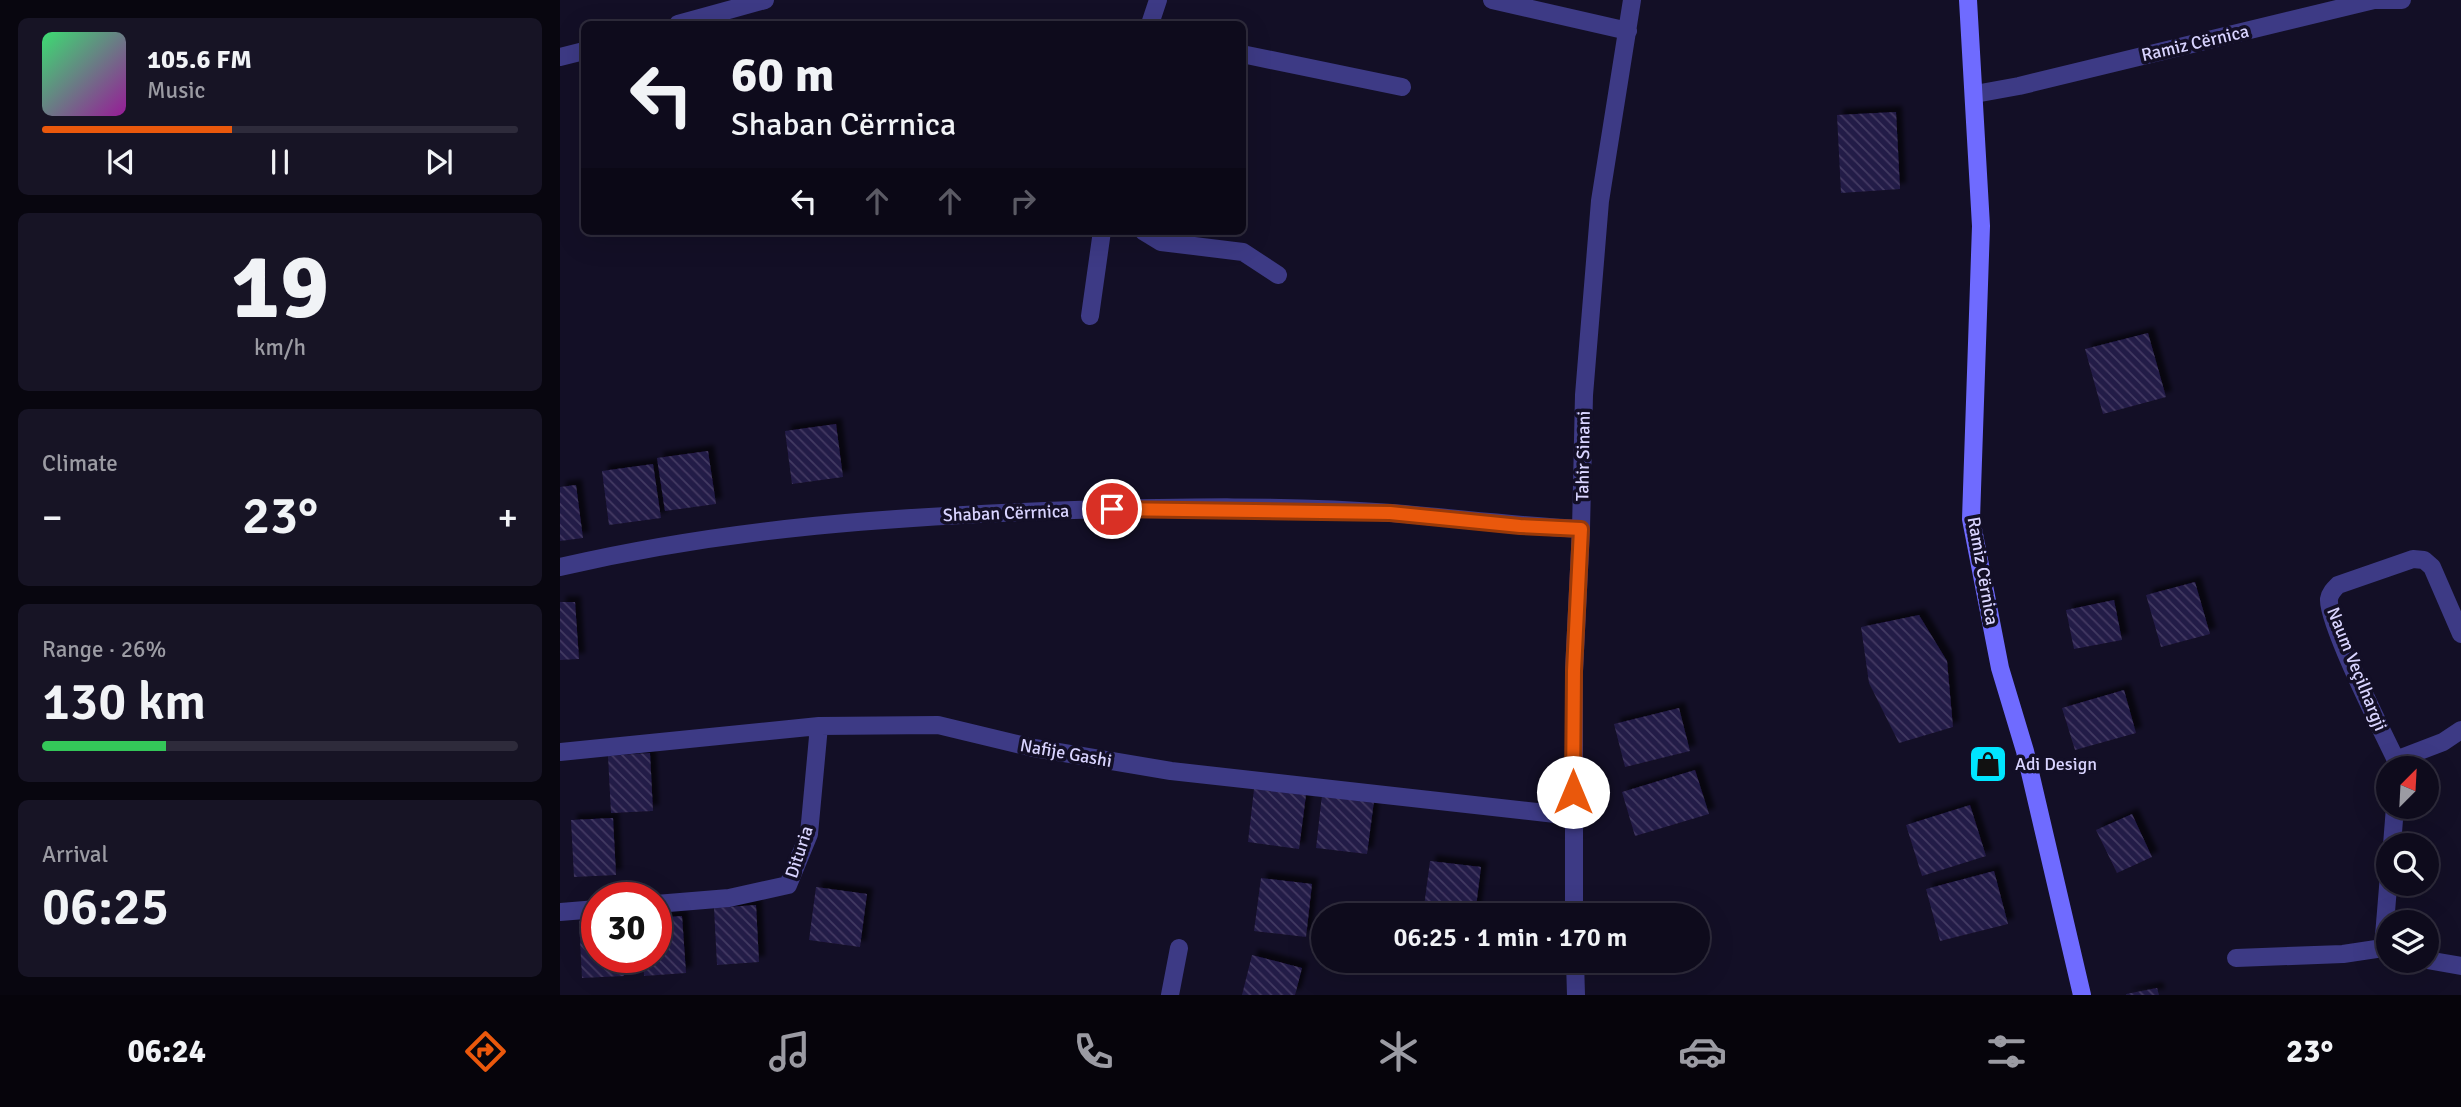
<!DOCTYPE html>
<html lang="en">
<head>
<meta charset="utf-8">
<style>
  body { margin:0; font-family:Signika,sans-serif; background:#171425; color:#f1f3f6; height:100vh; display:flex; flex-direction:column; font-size:26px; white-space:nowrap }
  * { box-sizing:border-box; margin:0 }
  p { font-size:23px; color:#9b9ba3 }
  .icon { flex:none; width:38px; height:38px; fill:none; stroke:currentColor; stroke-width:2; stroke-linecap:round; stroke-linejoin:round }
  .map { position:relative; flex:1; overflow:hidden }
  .details { display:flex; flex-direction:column; gap:18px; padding:18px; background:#08060f; width:560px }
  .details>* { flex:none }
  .banner { position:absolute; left:21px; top:21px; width:665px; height:214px; border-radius:10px; box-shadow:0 7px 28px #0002,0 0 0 2px #2e2b3b; background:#0e0b1c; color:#f1f3f6; overflow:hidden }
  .needle { width:46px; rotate:24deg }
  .fabs { position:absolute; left:1816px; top:756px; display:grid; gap:14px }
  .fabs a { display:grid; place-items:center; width:63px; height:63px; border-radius:50%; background:#0e0b1c; box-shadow:0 7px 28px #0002,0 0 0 2px #2e2b3b; font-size:35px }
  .speed { position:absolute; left:21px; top:882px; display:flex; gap:14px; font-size:35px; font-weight:700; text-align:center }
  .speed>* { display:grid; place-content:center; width:91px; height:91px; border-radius:50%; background:#0e0b1c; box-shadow:0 7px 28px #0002,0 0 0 2px #2e2b3b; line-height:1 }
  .speed .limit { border:10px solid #d22; background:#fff; color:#111 }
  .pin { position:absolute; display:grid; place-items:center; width:60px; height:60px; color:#fff; margin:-30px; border:4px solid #fff; border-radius:50%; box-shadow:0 2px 7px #0007 }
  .me { position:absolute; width:77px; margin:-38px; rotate:0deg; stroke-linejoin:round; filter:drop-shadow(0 0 5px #0008) }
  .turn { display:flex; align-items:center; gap:24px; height:147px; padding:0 35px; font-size:32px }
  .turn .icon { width:91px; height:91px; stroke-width:2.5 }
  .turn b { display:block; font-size:49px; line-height:60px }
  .lanes { display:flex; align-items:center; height:66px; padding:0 35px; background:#0003; justify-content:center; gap:35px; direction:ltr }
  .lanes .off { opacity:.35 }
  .big { font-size:52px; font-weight:600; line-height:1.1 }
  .details .widget { flex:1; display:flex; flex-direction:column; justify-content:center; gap:10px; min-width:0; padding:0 24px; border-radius:10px; background:#171425 }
  .details .dial { align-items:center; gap:0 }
  .dial b { font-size:91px; line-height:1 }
  .song { display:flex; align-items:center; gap:21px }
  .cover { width:84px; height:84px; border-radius:10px; background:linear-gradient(135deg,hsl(140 70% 55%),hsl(300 70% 35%)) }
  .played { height:7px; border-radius:4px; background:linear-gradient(90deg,#ea580c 40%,#2e2b3b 40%) }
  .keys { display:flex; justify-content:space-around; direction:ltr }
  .heat { display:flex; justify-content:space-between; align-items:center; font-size:38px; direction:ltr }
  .charge { height:10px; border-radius:5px; background:linear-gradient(90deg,#34c759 26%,#2e2b3b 0) }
  .trip { position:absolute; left:751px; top:903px; width:399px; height:70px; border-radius:35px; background:#0e0b1c; box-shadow:0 7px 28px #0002,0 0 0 2px #2e2b3b; font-weight:600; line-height:70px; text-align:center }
  .tab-bar { display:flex; height:112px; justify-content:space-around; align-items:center; background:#06040b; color:#9b9ba3 }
  .tab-bar .icon { width:49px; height:49px }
  .tab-bar .current { color:#ea580c }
  .tab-bar b { font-size:32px; color:#f1f3f6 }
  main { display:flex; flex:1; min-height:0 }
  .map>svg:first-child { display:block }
  .building { fill:url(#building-back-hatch); filter:url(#shadow) }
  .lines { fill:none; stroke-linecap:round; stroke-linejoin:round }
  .street { stroke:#3d3a85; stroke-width:18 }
  .secondary { stroke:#6f6bff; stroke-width:18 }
  .route-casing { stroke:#983908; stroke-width:18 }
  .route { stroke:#ea580c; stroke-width:12 }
  .labels { text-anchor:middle; stroke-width:7; stroke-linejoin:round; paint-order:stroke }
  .street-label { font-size:18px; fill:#d9d4ff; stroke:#130f26 }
  .poi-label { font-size:18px; fill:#d9d4ff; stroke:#130f26; text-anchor:start }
</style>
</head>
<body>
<main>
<section class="details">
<div class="widget">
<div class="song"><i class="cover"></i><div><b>105.6 FM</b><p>Music</p></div></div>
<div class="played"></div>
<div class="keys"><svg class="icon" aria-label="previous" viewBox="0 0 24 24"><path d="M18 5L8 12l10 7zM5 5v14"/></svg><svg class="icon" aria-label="pause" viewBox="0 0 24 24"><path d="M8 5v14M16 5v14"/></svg><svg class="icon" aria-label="next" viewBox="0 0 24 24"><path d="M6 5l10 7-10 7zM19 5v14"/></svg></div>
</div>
<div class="widget dial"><b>19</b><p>km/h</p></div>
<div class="widget"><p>Climate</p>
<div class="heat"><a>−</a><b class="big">23°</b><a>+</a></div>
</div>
<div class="widget"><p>Range · 26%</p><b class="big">130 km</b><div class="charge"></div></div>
<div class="widget"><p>Arrival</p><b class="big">06:25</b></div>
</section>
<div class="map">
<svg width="1901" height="995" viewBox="0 0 1901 995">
  <defs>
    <pattern id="building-back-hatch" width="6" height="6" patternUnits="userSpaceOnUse" patternTransform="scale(1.75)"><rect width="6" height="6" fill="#241b47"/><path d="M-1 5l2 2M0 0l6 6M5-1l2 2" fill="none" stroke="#433b63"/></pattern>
    <filter id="shadow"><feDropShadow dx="6" dy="-6" stdDeviation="2" flood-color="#0009"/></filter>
  </defs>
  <rect width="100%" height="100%" fill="#130f26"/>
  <path class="building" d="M 1336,112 L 1340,189 L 1281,193 L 1277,115 Z
    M 1588,333 L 1606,397 L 1543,414 L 1525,349 Z
    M 276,424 L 283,477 L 232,484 L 225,431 Z
    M 148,451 L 156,504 L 105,511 L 97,458 Z
    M 93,464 L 101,518 L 49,525 L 42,471 Z
    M 16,485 L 23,538 L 0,541 L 0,487 Z
    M 1635,582 L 1650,634 L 1601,647 L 1586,595 Z
    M 1554,600 L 1562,640 L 1514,649 L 1506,610 Z
    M 0,602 L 15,602 L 19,659 L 0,660 Z
    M 1359,615 L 1387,661 L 1393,727 L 1339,743 L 1309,683 L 1301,627 Z
    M 1564,690 L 1576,733 L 1515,750 L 1502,708 Z
    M 1119,708 L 1130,751 L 1065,767 L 1054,724 Z
    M 90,753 L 93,811 L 51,813 L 48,756 Z
    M 1135,770 L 1149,814 L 1075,836 L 1062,792 Z
    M 694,789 L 746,795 L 739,849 L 688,842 Z
    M 762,795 L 814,801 L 807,854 L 756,848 Z
    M 1410,805 L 1426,856 L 1362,876 L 1346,825 Z
    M 1572,814 L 1592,857 L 1557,873 L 1536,830 Z
    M 53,818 L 56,875 L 14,877 L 11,820 Z
    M 870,861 L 921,867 L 915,915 L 863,914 Z
    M 1434,871 L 1448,924 L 1380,941 L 1366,889 Z
    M 701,878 L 752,884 L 746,937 L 694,931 Z
    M 256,887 L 307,894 L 300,947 L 249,940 Z
    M 196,905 L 199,962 L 157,965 L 154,908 Z
    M 122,916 L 126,973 L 84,976 L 83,957 L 96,957 L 96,918 Z
    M 37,920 L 37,957 L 63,957 L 64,976 L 22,978 L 19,921 Z
    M 692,955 L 742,968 L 735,995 L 682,995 Z
    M 1597,988 L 1599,995 L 1566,995 L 1566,994 Z"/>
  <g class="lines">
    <path class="street" d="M 932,0 L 1068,31
      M 1817,0 L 1842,0
      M 118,24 L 205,0
      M 590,24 L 598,0
      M 682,54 L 842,87
      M 0,57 L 24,51
      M 1415,94 L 1459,86 L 1814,0
      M 583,231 L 601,242 L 683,252 L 718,275
      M 530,316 L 542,231
      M 0,567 C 173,527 338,516 514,510 C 619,507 727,505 832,513 C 895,518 958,526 1021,529
      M 0,752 L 259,726 L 378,725 L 474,748 L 611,771 L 1013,816
      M 1836,760 L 1883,742 L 1901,730
      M 1836,768 L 1836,760 C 1823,733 1767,622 1769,599 C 1770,593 1774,589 1778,585 L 1853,559 L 1864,560 L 1872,567 L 1901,634
      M 1832,845 L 1835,807
      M 96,904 L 169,898 L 228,885 L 249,834 L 259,726
      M 0,912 L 37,909
      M 1014,915 L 1014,671 L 1021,529 L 1024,395 L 1040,201 L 1072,0
      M 1823,948 L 1829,875
      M 1676,958 L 1783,954 L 1823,948 L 1829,950
      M 1867,960 L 1901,966
      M 1015,961 L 1016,995
      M 610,995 L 619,948"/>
    <path class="secondary" d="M 1408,0 L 1421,226 L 1411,519 L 1440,668 L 1465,751 L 1522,995"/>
  </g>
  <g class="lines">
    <defs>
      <path id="route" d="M 552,509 L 830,513 L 960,526 L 1021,529 L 1014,671 L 1013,792"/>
    </defs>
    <use href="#route" class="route-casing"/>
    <use href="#route" class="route"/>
  </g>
  <defs>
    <symbol id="shop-square" viewBox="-11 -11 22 22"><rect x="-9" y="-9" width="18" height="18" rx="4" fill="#00e5ff" stroke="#130f26"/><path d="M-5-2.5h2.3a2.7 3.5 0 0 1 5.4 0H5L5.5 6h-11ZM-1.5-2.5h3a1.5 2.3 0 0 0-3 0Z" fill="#111"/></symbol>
  </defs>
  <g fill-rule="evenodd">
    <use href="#shop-square" x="1406" y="742" width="44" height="44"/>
  </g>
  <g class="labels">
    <g class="street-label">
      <text transform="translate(1635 43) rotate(-13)" y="6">Ramiz Cërnica</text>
      <text transform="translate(1023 456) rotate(-89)" y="6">Tahir Sinani</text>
      <text transform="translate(446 513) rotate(-2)" y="6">Shaban Cërrnica</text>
      <text transform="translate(1423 571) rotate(80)" y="6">Ramiz Cërnica</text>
      <text transform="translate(1797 669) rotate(68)" y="6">Naum Veçilhargji</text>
      <text transform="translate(506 753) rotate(10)" y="6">Nafije Gashi</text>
      <text transform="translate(239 852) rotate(-72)" y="6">Dituria</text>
    </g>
    <g class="poi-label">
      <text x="1455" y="770">Adi Design</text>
    </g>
  </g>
</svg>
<div class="fabs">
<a><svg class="needle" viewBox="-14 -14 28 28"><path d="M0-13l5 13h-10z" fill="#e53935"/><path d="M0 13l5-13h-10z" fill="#9b9ba3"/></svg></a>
<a><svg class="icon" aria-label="search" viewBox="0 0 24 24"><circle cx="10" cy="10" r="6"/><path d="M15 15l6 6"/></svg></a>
<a><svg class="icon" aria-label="layers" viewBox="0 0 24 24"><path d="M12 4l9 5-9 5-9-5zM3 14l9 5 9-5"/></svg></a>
</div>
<div class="speed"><div class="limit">30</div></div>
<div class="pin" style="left:552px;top:509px;background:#d93025"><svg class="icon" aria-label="arrive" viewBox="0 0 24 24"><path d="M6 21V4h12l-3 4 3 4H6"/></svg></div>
<svg class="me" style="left:1013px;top:792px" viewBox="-20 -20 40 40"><circle r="19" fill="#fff"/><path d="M0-13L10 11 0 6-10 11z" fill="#ea580c"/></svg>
<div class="trip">06:25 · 1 min · 170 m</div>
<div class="banner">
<div class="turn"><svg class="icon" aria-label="left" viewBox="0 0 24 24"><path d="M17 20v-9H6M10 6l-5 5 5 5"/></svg><div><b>60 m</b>Shaban Cërrnica</div></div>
<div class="lanes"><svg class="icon" aria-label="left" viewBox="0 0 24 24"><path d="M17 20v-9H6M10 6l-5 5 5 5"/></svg><svg class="icon off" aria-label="ahead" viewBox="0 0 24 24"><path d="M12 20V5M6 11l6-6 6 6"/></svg><svg class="icon off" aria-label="ahead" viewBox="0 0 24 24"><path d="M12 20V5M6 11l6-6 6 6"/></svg><svg class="icon off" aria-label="right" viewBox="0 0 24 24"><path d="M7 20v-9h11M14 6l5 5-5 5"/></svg></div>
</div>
</div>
</main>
<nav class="tab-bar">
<b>06:24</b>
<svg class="icon current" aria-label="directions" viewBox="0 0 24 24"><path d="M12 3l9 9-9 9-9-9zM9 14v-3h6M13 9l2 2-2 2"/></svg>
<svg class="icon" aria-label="music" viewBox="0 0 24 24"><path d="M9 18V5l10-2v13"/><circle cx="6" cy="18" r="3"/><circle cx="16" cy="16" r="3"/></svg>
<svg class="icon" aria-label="phone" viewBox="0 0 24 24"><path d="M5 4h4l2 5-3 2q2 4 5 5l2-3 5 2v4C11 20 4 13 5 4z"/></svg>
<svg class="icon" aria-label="climate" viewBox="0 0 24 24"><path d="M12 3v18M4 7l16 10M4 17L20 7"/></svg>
<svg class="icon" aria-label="car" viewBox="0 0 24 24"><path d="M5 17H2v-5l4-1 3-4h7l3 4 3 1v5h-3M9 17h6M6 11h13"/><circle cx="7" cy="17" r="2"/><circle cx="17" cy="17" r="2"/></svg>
<svg class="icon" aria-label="filters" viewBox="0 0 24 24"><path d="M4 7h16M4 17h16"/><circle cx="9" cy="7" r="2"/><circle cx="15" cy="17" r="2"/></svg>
<b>23°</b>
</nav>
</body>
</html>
